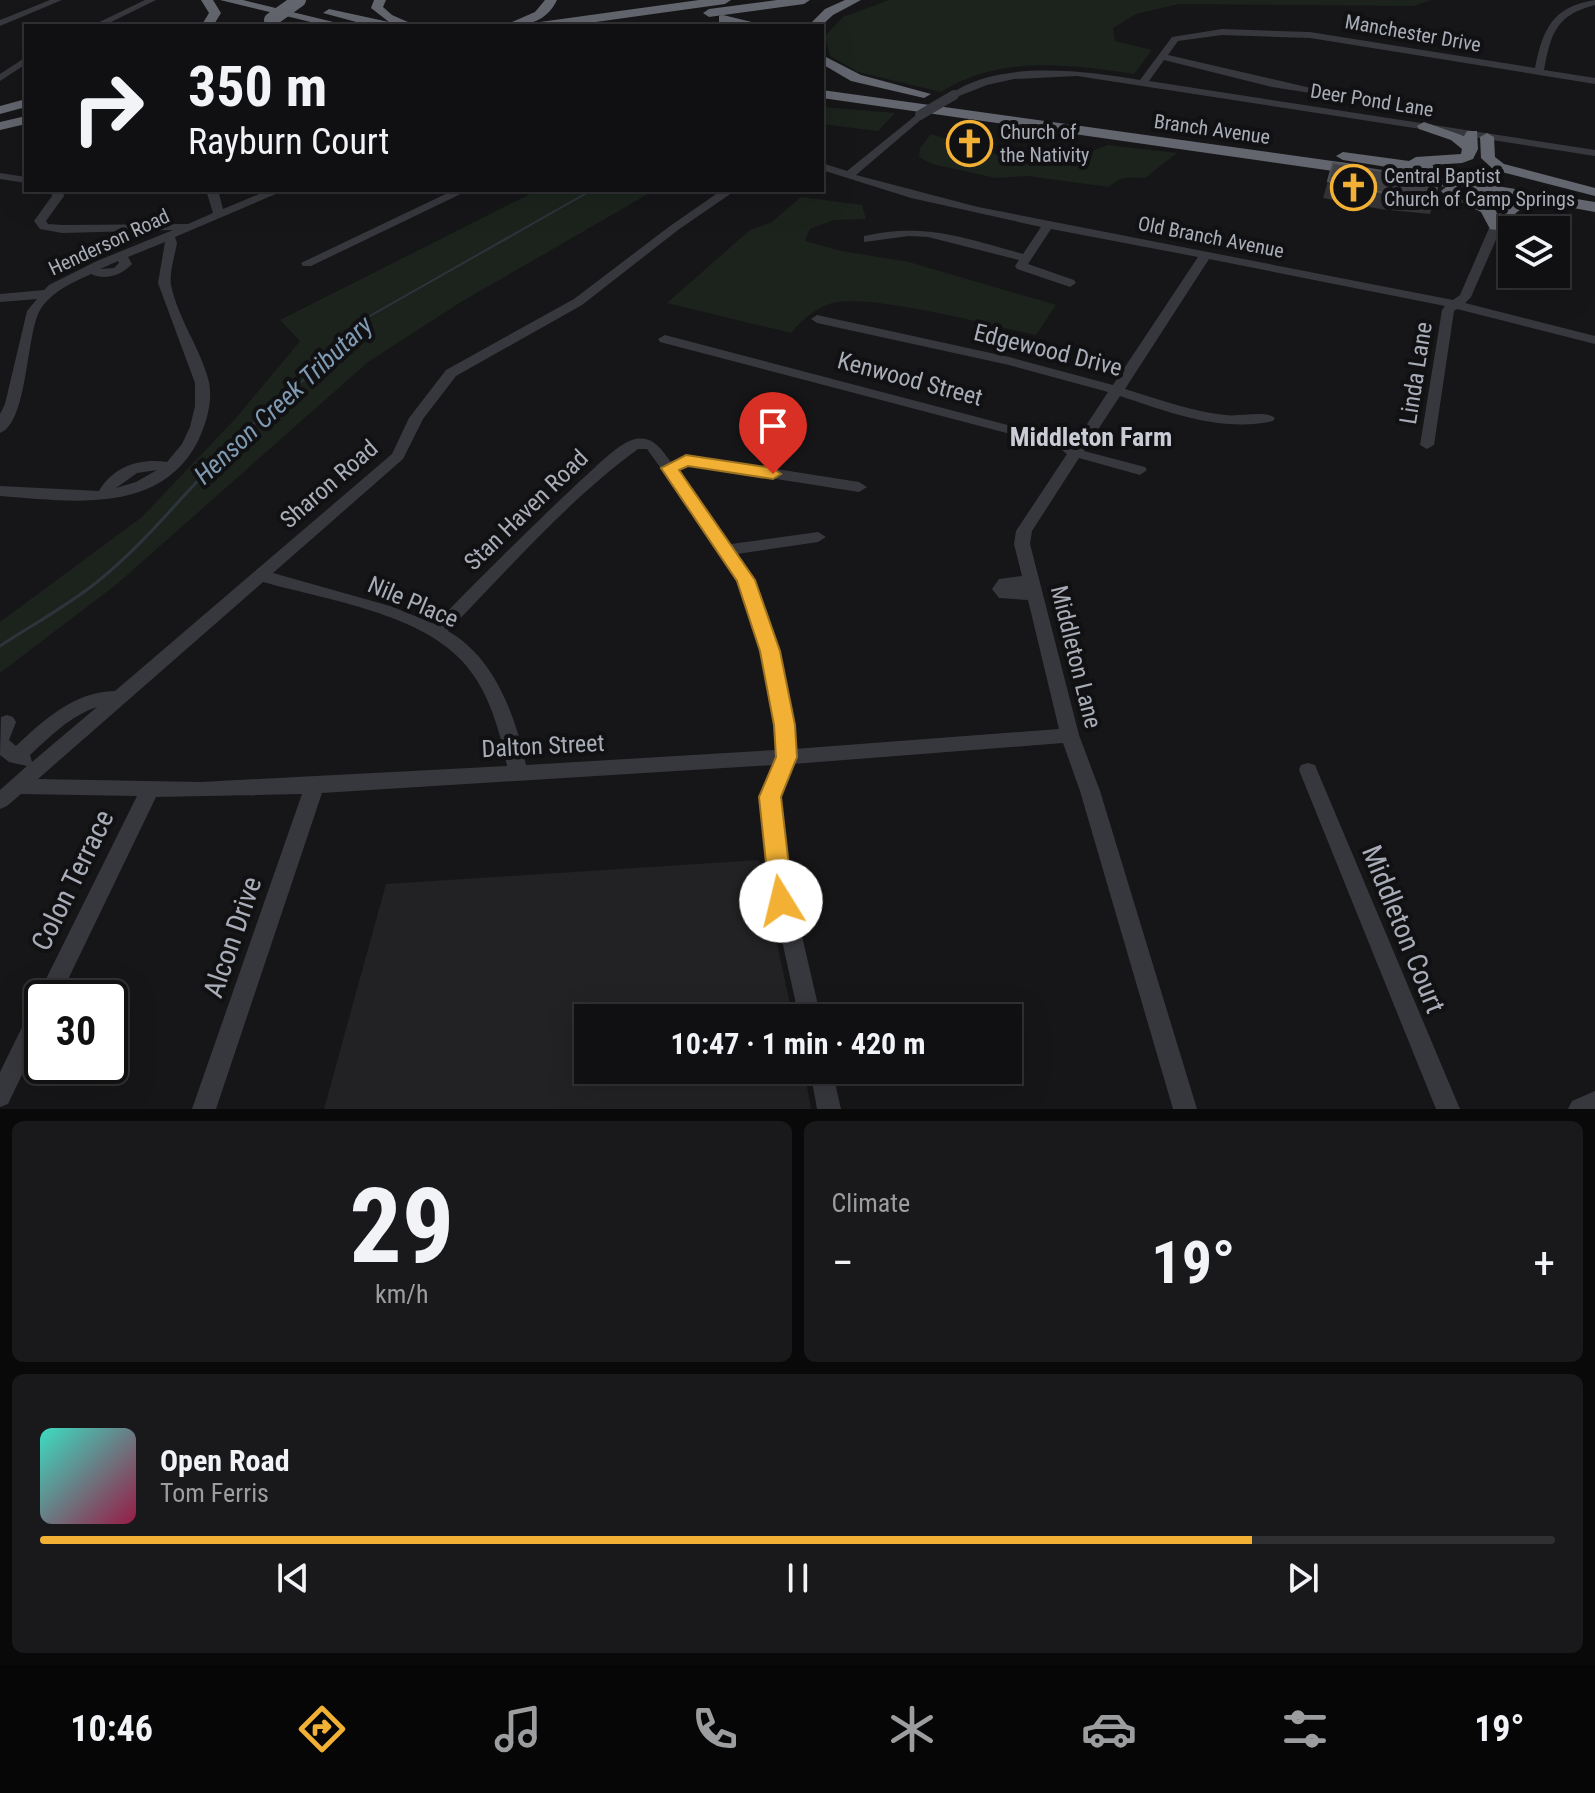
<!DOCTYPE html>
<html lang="en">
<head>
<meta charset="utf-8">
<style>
  body { margin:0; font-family:"Roboto Condensed",sans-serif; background:#19191b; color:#f1f3f6; height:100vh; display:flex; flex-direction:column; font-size:30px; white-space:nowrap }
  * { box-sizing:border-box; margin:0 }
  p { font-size:26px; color:#9c9d9f }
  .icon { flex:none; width:44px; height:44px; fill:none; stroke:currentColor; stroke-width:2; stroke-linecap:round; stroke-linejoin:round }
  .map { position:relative; height:1109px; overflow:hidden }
  .panel { display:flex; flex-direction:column; gap:12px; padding:12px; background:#09090a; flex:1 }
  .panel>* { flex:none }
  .hud { position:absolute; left:24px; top:24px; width:800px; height:168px; border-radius:0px; box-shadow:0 8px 32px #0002,0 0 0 2px #303032; background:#101012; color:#f1f3f6; overflow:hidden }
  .tools { position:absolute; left:1498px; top:216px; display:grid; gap:16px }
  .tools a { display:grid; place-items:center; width:72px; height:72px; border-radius:0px; background:#101012; box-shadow:0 8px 32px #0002,0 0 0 2px #303032; font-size:40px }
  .speed { position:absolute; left:24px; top:980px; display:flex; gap:16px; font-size:40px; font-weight:700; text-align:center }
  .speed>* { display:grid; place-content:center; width:104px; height:104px; border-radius:50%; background:#101012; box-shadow:0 8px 32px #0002,0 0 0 2px #303032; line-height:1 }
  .speed .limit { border:4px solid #111; border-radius:12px; background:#fff; color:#111 }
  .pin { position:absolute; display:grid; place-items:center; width:68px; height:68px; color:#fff; margin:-82px -34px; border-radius:50% 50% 50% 0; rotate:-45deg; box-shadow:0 0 8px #0007 }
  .pin .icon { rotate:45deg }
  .me { position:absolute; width:88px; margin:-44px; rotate:351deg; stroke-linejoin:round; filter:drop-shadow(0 0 6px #0008) }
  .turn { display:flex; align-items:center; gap:28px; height:168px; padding:0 32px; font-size:36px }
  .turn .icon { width:104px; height:104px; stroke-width:2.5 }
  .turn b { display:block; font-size:56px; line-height:68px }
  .big { font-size:60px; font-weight:700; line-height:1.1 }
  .panel .tile { flex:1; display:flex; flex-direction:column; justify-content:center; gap:12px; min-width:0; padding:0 28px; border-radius:12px; background:#19191b }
  .panel .dial { align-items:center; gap:0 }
  .dial b { font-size:104px; line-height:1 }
  .song { display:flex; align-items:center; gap:24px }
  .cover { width:96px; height:96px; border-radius:12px; background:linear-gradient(135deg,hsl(170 70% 55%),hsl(340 70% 35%)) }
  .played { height:8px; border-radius:4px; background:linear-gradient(90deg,#f2b134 80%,#303032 80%) }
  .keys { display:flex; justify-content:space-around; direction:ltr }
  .heat { display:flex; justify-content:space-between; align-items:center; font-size:44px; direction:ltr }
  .panel .tiles { flex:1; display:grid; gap:12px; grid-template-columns:1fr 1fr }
  .tile:last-child { grid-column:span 2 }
  .trip { position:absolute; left:574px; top:1004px; width:448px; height:80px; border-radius:0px; background:#101012; box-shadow:0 8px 32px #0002,0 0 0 2px #303032; font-weight:700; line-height:80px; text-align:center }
  .menu { display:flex; height:128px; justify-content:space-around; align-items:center; background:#060607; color:#9c9d9f }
  .menu .icon { width:56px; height:56px }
  .menu .current { color:#f2b134 }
  .menu b { font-size:36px; color:#f1f3f6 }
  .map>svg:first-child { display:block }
  .built { fill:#222225 }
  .green { fill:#1c231d }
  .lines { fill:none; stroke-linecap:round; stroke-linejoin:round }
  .stream-far1 { stroke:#2c353c; stroke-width:2 }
  .stream { stroke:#2c353c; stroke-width:3 }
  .minor { fill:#37383d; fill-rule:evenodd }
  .highway { fill:#63666e; fill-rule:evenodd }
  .minor-bridge { stroke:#37383d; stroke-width:10 }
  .highway-bridge { stroke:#63666e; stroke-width:14 }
  .wall { fill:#323236 }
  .building { fill:#3f3f44; stroke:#4f5156; stroke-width:2 }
  .route { fill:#f2b134; stroke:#9d7322; stroke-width:2 }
  .labels { text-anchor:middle; stroke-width:8; stroke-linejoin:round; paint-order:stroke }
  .far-street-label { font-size:20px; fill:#a8adb8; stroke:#111113 }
  .far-poi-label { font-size:20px; fill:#a8adb8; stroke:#111113; text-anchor:start }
  .street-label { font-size:24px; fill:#a8adb8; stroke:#111113 }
  .water-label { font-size:26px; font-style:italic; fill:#7f9bb3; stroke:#111113 }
  .neighbourhood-label { font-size:26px; font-weight:bold; fill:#c9ccd4; stroke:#111113 }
  .near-street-label { font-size:28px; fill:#a8adb8; stroke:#111113 }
</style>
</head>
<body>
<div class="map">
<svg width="1595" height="1109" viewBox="0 0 1595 1109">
  <rect width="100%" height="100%" fill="#161618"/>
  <path class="built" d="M 759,860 L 793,1018 L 588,1018 L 588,1070 L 804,1070 L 811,1109 L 324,1109 L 386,884 Z"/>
  <path class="green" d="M 889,0 L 1432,0 L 1413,6 L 1179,4 L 1136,14 L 1113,28 L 1115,41 L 1152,50 L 1134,74 C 1069,64 998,55 941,92 L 858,72 L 830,56 L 825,36 L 843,17 Z
    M 822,107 L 895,113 L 878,131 L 822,124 Z
    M 931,134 L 949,140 L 955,148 L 1059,164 L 1108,145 L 1177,153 L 1145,178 C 1131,177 1119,176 1109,187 L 1027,176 L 996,178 L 932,164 L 919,157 L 920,148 Z
    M 538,190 L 655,190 L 461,302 L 368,362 L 117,584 L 0,673 L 0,622 L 142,517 L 235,419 L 300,341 L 280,320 Z
    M 801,197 L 862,205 L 866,219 L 834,220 L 810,229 L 805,241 L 841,251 L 909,262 L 1056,305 L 1036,335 C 994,326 864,291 829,304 C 813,310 802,320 791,333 L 667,303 L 750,230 L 772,222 Z"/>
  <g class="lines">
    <path class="stream-far1" d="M 254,423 L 337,351 L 361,321 L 592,190"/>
    <path class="stream" d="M 0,646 C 32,625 67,606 97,582 C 156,535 200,471 257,421"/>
    <path class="minor" d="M 50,0 L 62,0 L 0,26 L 0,20 Z
      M 145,0 L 156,0 L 103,26 L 91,26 Z
      M 1595,0 L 1595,5 C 1556,15 1551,33 1544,70 L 1595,78 L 1595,84 L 1310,38 L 1222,35 L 1178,41 L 1168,55 L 1328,92 L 1323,95 L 1272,87 L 1164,60 L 1149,81 L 1595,150 L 1595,156 L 1077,76 L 1014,79 L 987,85 L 954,98 L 949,95 C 998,59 1084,71 1140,80 L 1172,37 L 1222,29 L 1310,32 L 1535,68 C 1543,29 1552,7 1595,0 Z
      M 26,57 L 26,64 L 0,81 L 0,74 Z
      M 920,112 L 924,113 L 924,117 L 856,175 L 978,207 L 1453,300 L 1460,295 L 1490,226 L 1496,222 L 1502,226 L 1471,297 L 1465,303 L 1595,336 L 1595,344 L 1457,309 L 1454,311 L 1434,445 L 1427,449 L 1420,445 L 1442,310 L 1445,306 L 1209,259 L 1125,389 C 1157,399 1191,411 1225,415 C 1240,417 1265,410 1275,418 L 1273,421 C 1222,433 1168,412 1120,396 L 1084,451 L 1145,467 L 1147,470 L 1140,475 L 1079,458 L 1032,531 L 1030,544 L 1079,735 L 1100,791 L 1197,1109 L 1173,1109 L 1080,791 L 1063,743 L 793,764 L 780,797 L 785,863 L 821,1018 L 799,1018 L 765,863 L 760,797 L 774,765 L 322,793 L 216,1109 L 192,1109 L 302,794 L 156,797 L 59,998 L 42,998 L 42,1033 L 8,1104 L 0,1107 L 0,1072 L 34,1003 L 39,1001 L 40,991 L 137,796 L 21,794 L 7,806 L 0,809 L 0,790 L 27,766 L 9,762 L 0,755 L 1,717 L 7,715 L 13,717 L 16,722 L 9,740 L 16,746 C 44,720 73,692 115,691 L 392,454 L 409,418 L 446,370 L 574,299 L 670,226 L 722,190 L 736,190 L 678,230 L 582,305 L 456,376 L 423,419 L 403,459 L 273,573 L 390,606 L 435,624 C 482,576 530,528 579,482 C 593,470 615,446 632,440 C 652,434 660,448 671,462 L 686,455 L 859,482 L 867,487 L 859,492 L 688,465 L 677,470 L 731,544 L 818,532 L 826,537 L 818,542 L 737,554 C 776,613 785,680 794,749 L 1059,729 L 1028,600 L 999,598 L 992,589 L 999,579 L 1022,576 L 1014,544 L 1016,531 L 1067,454 L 1049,440 L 1018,436 L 660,342 L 658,339 L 665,335 L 1023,429 L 1058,433 L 1074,444 L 1108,392 L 1009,365 L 817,323 L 811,319 L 817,315 L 1009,357 L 1113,385 L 1198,257 L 1051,229 L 1028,264 L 1074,280 L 1076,283 L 1070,287 L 1017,269 L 1015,266 L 1019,260 L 928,237 L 909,236 L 864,242 L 864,236 C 923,222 966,238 1023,254 L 1041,227 L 911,198 L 822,170 L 822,163 L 847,171 ZM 638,449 L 647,449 C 675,489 718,539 738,582 C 764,634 769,693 776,750 L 526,765 C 515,715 495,658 448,631 C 509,569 568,500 638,449 ZM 263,582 C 323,599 412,612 457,656 C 487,684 499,727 507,766 L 201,782 L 38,779 ZM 97,707 L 32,762 L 30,755 C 51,736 70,716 97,707 Z
      M 0,173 L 26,177 L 26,183 L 0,179 Z
      M 51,190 L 63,190 L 64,196 L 46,221 L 48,224 L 62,225 L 188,224 L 213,213 L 206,190 L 218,190 L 223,209 L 269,190 L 285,190 L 175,237 L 177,243 C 175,255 169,273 171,285 C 178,319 201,349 209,382 C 213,402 206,424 198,441 C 160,516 69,501 0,496 L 0,486 L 99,491 C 113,467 139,458 167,462 L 182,444 L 190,427 L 195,406 L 195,383 L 158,283 L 165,242 L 128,257 L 132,264 C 122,275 105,281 91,274 C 72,283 52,291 40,310 C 26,334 28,423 0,433 L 0,414 L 5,404 L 27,311 L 37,299 L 0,302 L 0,294 L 44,290 L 49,285 L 97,261 L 173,230 L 62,233 L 40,229 L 34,221 L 52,196 ZM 118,261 L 119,263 L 114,268 L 100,269 ZM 157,470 L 136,482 L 116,488 L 137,473 Z
      M 454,190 L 469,190 L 311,266 L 303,266 L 301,263 Z
      M 1308,763 L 1315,765 L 1317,770 L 1460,1109 L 1436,1109 L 1299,770 L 1301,765 Z
      M 810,1070 L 832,1070 L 841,1109 L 817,1109 Z
      M 1595,1091 L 1595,1109 L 1568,1109 L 1572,1101 Z"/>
    <path class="highway" d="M 201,0 L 213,0 L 221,13 L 213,26 L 201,26 L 209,13 Z
      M 220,0 L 243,0 L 350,26 L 327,26 Z
      M 374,0 L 386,0 L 383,7 L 392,15 L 417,26 L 371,26 L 323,13 L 329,9 L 389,22 L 371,8 Z
      M 545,0 L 557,0 C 546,23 526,26 503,26 L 535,12 Z
      M 699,0 L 731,0 L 725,4 L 567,26 L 534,26 L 540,22 Z
      M 777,0 L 810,0 L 804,4 L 709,17 L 703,13 L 709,9 Z
      M 845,0 L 861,0 L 833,15 L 821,26 L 808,26 L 825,9 Z
      M 723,15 L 768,26 L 719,22 L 719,16 Z
      M 822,55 L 861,75 L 931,94 L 924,98 L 851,81 L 822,64 Z
      M 822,90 L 1361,165 L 1369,170 L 1361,175 L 822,98 Z
      M 26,99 L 26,107 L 0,114 L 0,106 Z
      M 26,116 L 26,124 L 0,130 L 0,122 Z
      M 1424,122 L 1464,136 L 1467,131 L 1477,131 L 1478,149 L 1473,159 L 1462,163 L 1432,165 L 1439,169 L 1431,174 L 1343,160 L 1336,156 L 1343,152 L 1409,161 L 1416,157 L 1461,154 L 1462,149 L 1451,140 L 1419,129 L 1417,126 Z
      M 1487,133 L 1494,137 L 1495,157 L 1504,164 L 1595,188 L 1595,196 L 1494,170 L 1481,158 L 1480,137 Z
      M 1411,172 L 1595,202 L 1595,212 C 1574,208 1539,200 1520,210 C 1508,217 1507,233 1490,229 L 1481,212 L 1444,194 L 1441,191 L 1446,187 L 1406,180 L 1403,177 ZM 1458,189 L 1522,200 L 1510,202 L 1498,215 L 1493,206 Z"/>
    <path class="minor-bridge" d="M 920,115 L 954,95"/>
    <path class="highway-bridge" d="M 271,20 L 299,0"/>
  </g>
  <path class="wall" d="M 1333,163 L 1435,198 L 1430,214 L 1380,209 L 1323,198 Z"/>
  <path class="building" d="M 1333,163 L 1438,180 L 1435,198 L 1385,193 L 1328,181 Z"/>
  <path class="route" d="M 686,455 L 773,468 L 781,474 L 773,479 L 688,466 L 679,470 L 755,580 L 780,651 L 795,725 L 797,757 L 781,797 L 793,901 L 789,908 L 781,911 L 773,908 L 770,901 L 759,797 L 776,757 L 774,725 L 760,651 L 737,581 L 661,468 Z"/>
  <defs>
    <symbol id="church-ring" viewBox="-11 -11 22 22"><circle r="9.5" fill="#111113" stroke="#f2b134" stroke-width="1.5"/><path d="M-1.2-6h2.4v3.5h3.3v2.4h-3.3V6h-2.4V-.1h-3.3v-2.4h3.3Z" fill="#f2b134"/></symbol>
  </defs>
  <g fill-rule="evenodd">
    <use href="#church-ring" x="944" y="118" width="51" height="51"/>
    <use href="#church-ring" x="1328" y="162" width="51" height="51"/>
  </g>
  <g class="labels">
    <g class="far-street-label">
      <text transform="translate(1413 33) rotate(10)" y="7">Manchester Drive</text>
      <text transform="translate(1372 100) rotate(9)" y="7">Deer Pond Lane</text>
      <text transform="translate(1212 129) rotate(8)" y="7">Branch Avenue</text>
      <text transform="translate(1211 237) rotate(11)" y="7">Old Branch Avenue</text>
      <text transform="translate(109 242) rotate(-25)" y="7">Henderson Road</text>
    </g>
    <g class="far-poi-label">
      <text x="1000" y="139">Church of<tspan x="1000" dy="23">the Nativity</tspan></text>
      <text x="1384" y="183">Central Baptist<tspan x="1384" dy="23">Church of Camp Springs</tspan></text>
    </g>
    <g class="street-label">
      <text transform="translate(1048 350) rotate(14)" y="8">Edgewood Drive</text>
      <text transform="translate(1416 373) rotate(-81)" y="8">Linda Lane</text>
      <text transform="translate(910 379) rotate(15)" y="8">Kenwood Street</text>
      <text transform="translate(329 484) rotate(-41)" y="8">Sharon Road</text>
      <text transform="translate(526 510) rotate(-44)" y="8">Stan Haven Road</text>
      <text transform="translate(413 602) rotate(23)" y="8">Nile Place</text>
      <text transform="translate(1076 657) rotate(76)" y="8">Middleton Lane</text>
      <text transform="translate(543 746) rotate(-3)" y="8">Dalton Street</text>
    </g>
    <g class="water-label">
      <text transform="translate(283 400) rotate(-43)" y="9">Henson Creek Tributary</text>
    </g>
    <g class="neighbourhood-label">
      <text x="1091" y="446">Middleton Farm</text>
    </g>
    <g class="near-street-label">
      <text transform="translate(72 880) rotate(-64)" y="10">Colon Terrace</text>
      <text transform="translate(1404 929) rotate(68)" y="10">Middleton Court</text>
      <text transform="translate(232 937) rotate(-71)" y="10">Alcon Drive</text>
    </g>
  </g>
</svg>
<div class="tools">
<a><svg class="icon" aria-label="layers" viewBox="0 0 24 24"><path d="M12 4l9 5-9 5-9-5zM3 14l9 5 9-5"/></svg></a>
</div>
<div class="speed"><div class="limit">30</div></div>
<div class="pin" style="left:773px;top:474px;background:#d93025"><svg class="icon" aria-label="arrive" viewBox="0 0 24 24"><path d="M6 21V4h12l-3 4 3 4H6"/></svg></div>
<svg class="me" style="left:781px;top:901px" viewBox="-20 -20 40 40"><circle r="19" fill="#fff"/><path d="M0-13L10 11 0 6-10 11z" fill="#f2b134"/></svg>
<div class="trip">10:47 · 1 min · 420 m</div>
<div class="hud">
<div class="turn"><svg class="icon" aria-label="right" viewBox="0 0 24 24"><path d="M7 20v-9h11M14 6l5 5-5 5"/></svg><div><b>350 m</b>Rayburn Court</div></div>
</div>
</div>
<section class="panel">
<div class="tiles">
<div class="tile dial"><b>29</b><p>km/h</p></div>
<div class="tile"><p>Climate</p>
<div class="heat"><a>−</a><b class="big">19°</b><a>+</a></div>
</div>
<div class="tile">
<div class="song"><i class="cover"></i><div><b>Open Road</b><p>Tom Ferris</p></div></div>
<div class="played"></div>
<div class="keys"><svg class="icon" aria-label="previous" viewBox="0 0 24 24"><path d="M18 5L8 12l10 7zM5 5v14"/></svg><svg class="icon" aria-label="pause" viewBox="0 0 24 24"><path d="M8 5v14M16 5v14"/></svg><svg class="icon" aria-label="next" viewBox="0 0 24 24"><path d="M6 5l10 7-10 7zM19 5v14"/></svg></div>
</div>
</div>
</section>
<nav class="menu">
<b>10:46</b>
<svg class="icon current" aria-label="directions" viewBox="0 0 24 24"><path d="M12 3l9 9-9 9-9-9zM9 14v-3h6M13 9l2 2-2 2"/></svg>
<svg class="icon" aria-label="music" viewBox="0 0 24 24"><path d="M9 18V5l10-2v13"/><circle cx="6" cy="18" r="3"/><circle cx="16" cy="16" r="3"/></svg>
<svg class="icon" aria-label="phone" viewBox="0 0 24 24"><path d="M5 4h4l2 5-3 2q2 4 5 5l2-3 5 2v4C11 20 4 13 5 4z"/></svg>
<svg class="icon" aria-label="climate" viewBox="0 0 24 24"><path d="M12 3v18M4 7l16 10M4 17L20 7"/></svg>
<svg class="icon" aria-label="car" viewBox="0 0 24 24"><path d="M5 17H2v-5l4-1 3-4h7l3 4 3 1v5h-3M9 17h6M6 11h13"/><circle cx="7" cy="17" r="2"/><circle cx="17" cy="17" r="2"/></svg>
<svg class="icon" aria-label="filters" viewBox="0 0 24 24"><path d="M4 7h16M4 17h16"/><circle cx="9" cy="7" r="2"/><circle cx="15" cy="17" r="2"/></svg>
<b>19°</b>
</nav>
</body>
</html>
